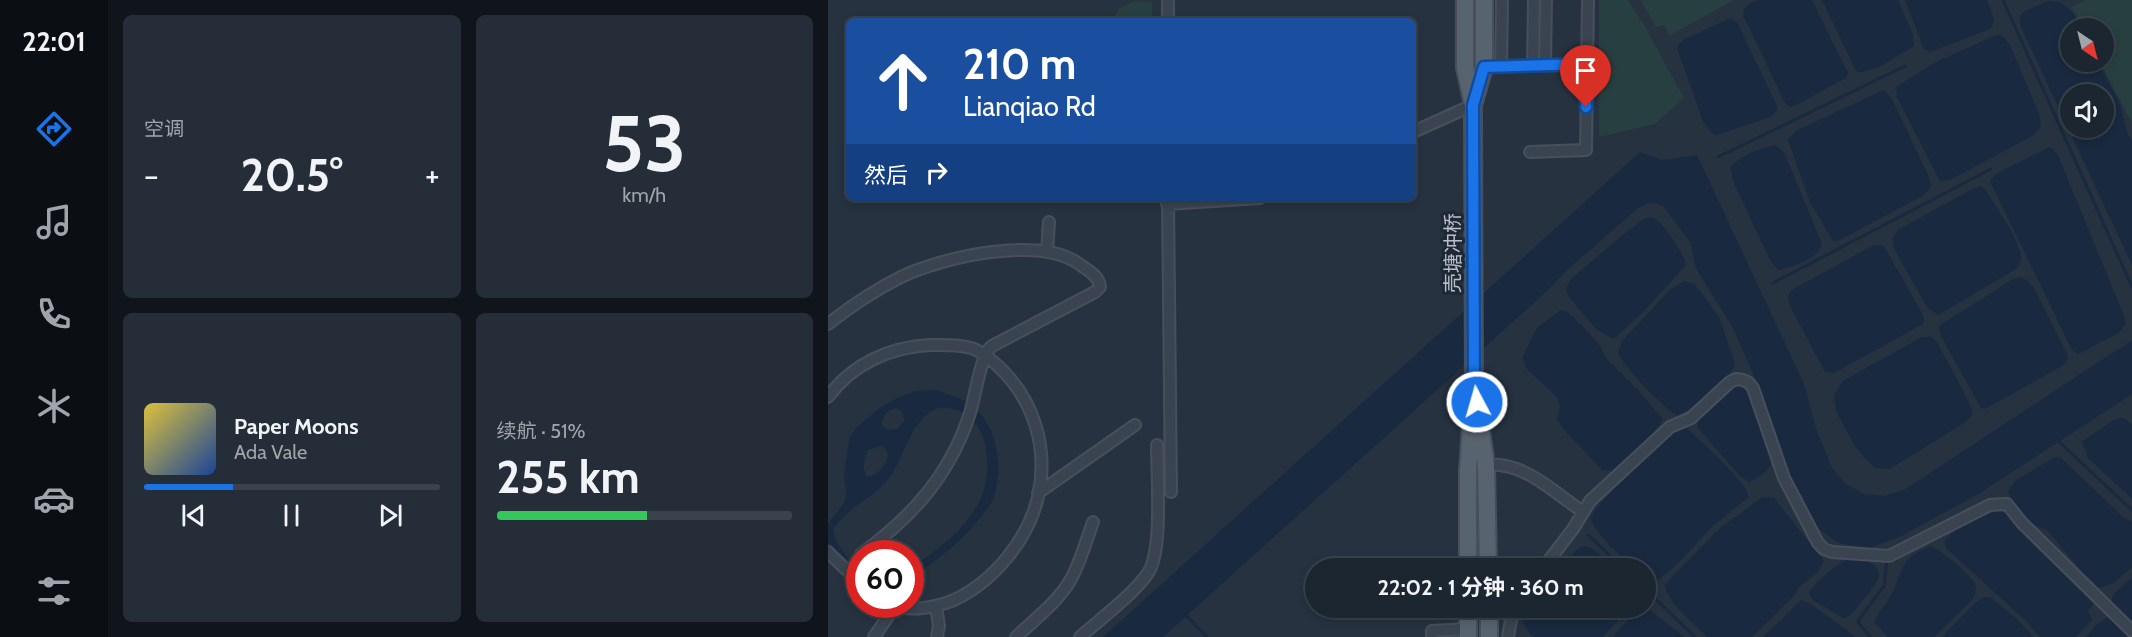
<!DOCTYPE html>
<html lang="zh">
<head>
<meta charset="utf-8">
<style>
  body { margin:0; font-family:Cabin,"Noto Sans SC",sans-serif; background:#252e38; color:#f1f3f6; height:100vh; display:flex; flex-direction:column; font-size:22px; white-space:nowrap }
  * { box-sizing:border-box; margin:0 }
  p { font-size:20px; color:#a0a5ab }
  .icon { flex:none; width:33px; height:33px; fill:none; stroke:currentColor; stroke-width:2; stroke-linecap:round; stroke-linejoin:round }
  .map { position:relative; flex:1; overflow:hidden }
  .drawer { display:flex; flex-direction:column; gap:15px; padding:15px; background:#0f151a; width:720px }
  .drawer>* { flex:none }
  .hud { position:absolute; left:18px; top:18px; width:570px; height:183px; border-radius:9px; box-shadow:0 3px 9px #0003,0 0 0 2px #3a434c; background:#1a4fa0; color:#fff; overflow:hidden }
  .needle { width:39px; rotate:145deg }
  .fabs { position:absolute; left:1232px; top:18px; display:grid; gap:12px }
  .fabs a { display:grid; place-items:center; width:54px; height:54px; border-radius:50%; background:#1c2630; box-shadow:0 3px 9px #0003,0 0 0 2px #3a434c; font-size:30px }
  .speed { position:absolute; left:18px; top:540px; display:flex; gap:12px; font-size:30px; font-weight:700; text-align:center }
  .speed>* { display:grid; place-content:center; width:78px; height:78px; border-radius:50%; background:#1c2630; box-shadow:0 3px 9px #0003,0 0 0 2px #3a434c; line-height:1 }
  .speed .limit { border:9px solid #d22; background:#fff; color:#111 }
  .pin { position:absolute; display:grid; place-items:center; width:51px; height:51px; color:#fff; margin:-62px -26px; border-radius:50% 50% 50% 0; rotate:-45deg; box-shadow:0 0 6px #0007 }
  .pin .icon { rotate:45deg }
  .me { position:absolute; width:66px; margin:-33px; rotate:354deg; stroke-linejoin:round; filter:drop-shadow(0 0 4px #0008) }
  .turn { display:flex; align-items:center; gap:21px; height:126px; padding:0 18px; font-size:27px }
  .turn .icon { width:78px; height:78px; stroke-width:2.5 }
  .turn b { display:block; font-size:42px; line-height:51px }
  .then { display:flex; align-items:center; height:57px; padding:0 18px; background:#0003; gap:12px; font-size:22px }
  .big { font-size:45px; font-weight:700; line-height:1.1 }
  .drawer .card { flex:1; display:flex; flex-direction:column; justify-content:center; gap:9px; min-width:0; padding:0 21px; border-radius:9px; background:#252e38 }
  .drawer .dial { align-items:center; gap:0 }
  .dial b { font-size:78px; line-height:1 }
  .song { display:flex; align-items:center; gap:18px }
  .cover { width:72px; height:72px; border-radius:9px; background:linear-gradient(135deg,hsl(50 70% 55%),hsl(220 70% 35%)) }
  .played { height:6px; border-radius:3px; background:linear-gradient(90deg,#1a73e8 30%,#3a434c 30%) }
  .keys { display:flex; justify-content:space-around; direction:ltr }
  .heat { display:flex; justify-content:space-between; align-items:center; font-size:33px; direction:ltr }
  .charge { height:9px; border-radius:4px; background:linear-gradient(90deg,#34c759 51%,#3a434c 0) }
  .drawer .tiles { flex:1; display:grid; gap:15px; grid-template-columns:repeat(2,1fr) }
  .trip { position:absolute; left:477px; top:558px; width:351px; height:60px; border-radius:30px; background:#1c2630; box-shadow:0 3px 9px #0003,0 0 0 2px #3a434c; font-weight:700; line-height:60px; text-align:center }
  main { display:flex; flex:1; min-height:0 }
  .menu { display:flex; flex-direction:column; width:108px; justify-content:space-around; align-items:center; background:#0b0f13; color:#a0a5ab }
  .menu .icon { width:42px; height:42px }
  .menu .selected { color:#1a73e8 }
  .menu b { font-size:27px; color:#f1f3f6 }
  .map>svg:first-child { display:block }
  .green { fill:#283f41 }
  .water { fill:#19293f; fill-rule:evenodd }
  .lines { fill:none; stroke-linecap:round; stroke-linejoin:round }
  .stream { stroke:#19293f; stroke-width:3 }
  .minor-casing { stroke:#474f5c; stroke-width:14 }
  .primary-casing { stroke:#474f5c; stroke-width:20 }
  .minor { stroke:#3a4450; stroke-width:10 }
  .primary { stroke:#586370; stroke-width:16 }
  .route-casing { stroke:#114b97; stroke-width:15 }
  .route { stroke:#1a73e8; stroke-width:10 }
  .labels { text-anchor:middle; stroke-width:6; stroke-linejoin:round; paint-order:stroke }
  .street-label { font-size:20px; fill:#b7bfcb; stroke:#1f2835 }
</style>
</head>
<body>
<main>
<nav class="menu">
<b>22:01</b>
<svg class="icon selected" aria-label="directions" viewBox="0 0 24 24"><path d="M12 3l9 9-9 9-9-9zM9 14v-3h6M13 9l2 2-2 2"/></svg>
<svg class="icon" aria-label="music" viewBox="0 0 24 24"><path d="M9 18V5l10-2v13"/><circle cx="6" cy="18" r="3"/><circle cx="16" cy="16" r="3"/></svg>
<svg class="icon" aria-label="phone" viewBox="0 0 24 24"><path d="M5 4h4l2 5-3 2q2 4 5 5l2-3 5 2v4C11 20 4 13 5 4z"/></svg>
<svg class="icon" aria-label="climate" viewBox="0 0 24 24"><path d="M12 3v18M4 7l16 10M4 17L20 7"/></svg>
<svg class="icon" aria-label="car" viewBox="0 0 24 24"><path d="M5 17H2v-5l4-1 3-4h7l3 4 3 1v5h-3M9 17h6M6 11h13"/><circle cx="7" cy="17" r="2"/><circle cx="17" cy="17" r="2"/></svg>
<svg class="icon" aria-label="filters" viewBox="0 0 24 24"><path d="M4 7h16M4 17h16"/><circle cx="9" cy="7" r="2"/><circle cx="15" cy="17" r="2"/></svg>
</nav>
<section class="drawer">
<div class="tiles">
<div class="card"><p>空调</p>
<div class="heat"><a>−</a><b class="big">20.5°</b><a>+</a></div>
</div>
<div class="card dial"><b>53</b><p>km/h</p></div>
<div class="card">
<div class="song"><i class="cover"></i><div><b>Paper Moons</b><p>Ada Vale</p></div></div>
<div class="played"></div>
<div class="keys"><svg class="icon" aria-label="previous" viewBox="0 0 24 24"><path d="M18 5L8 12l10 7zM5 5v14"/></svg><svg class="icon" aria-label="pause" viewBox="0 0 24 24"><path d="M8 5v14M16 5v14"/></svg><svg class="icon" aria-label="next" viewBox="0 0 24 24"><path d="M6 5l10 7-10 7zM19 5v14"/></svg></div>
</div>
<div class="card"><p>续航 · 51%</p><b class="big">255 km</b><div class="charge"></div></div>
</div>
</section>
<div class="map">
<svg width="1304" height="637" viewBox="0 0 1304 637">
  <rect width="100%" height="100%" fill="#263240"/>
  <path class="green" d="M 771,0 L 800,0 L 816,25 L 856,98 L 827,124 L 771,137 Z
    M 818,0 L 906,0 L 841,36 L 837,25 L 828,27 L 813,1 Z
    M 1257,0 L 1304,0 L 1304,123 L 1272,62 L 1275,62 L 1275,28 L 1255,28 L 1244,7 Z
    M 307,1 L 324,2 L 324,21 L 284,21 L 291,8 Z"/>
  <path class="water" d="M 931,0 L 984,0 L 1020,73 L 1018,78 L 970,104 L 962,107 L 957,103 L 915,15 C 915,6 923,3 931,0 Z
    M 994,0 L 1070,0 L 1085,35 L 1086,46 C 1073,53 1041,77 1028,71 Z
    M 1077,0 L 1159,0 C 1162,9 1170,21 1162,29 L 1102,52 L 1096,49 L 1094,44 Z
    M 1221,1 C 1238,0 1247,15 1254,28 L 1242,28 L 1242,62 L 1270,62 L 1292,104 L 1300,135 L 1304,141 L 1304,265 L 1192,25 L 1192,16 L 1197,11 ZM 1242,94 L 1275,94 L 1275,128 L 1242,128 Z
    M 900,19 L 904,19 L 910,24 L 949,106 L 949,110 L 942,117 L 888,135 L 883,132 L 875,121 L 849,48 L 851,44 L 857,39 Z
    M 1168,35 L 1173,35 L 1182,45 L 1211,114 C 1214,123 1214,127 1206,135 L 1122,180 L 1112,181 L 1069,97 L 1068,87 L 1108,62 Z
    M 1053,91 L 1057,91 L 1064,99 L 1101,177 L 1103,187 L 1096,195 L 1008,242 L 1005,241 L 982,202 L 960,140 L 968,131 Z
    M 947,145 L 956,152 L 994,244 C 991,259 966,265 953,270 L 949,269 L 942,260 L 906,183 L 902,168 C 911,156 932,148 947,145 Z
    M 1222,147 L 1229,153 L 1297,318 L 1298,324 L 1291,333 L 1250,354 L 1244,350 L 1162,181 L 1169,173 Z
    M 812,152 L 834,160 L 869,155 L 976,384 L 988,429 L 1004,468 L 1018,484 L 1036,494 L 1056,496 L 1076,490 L 1304,340 L 1304,394 L 1149,495 L 1071,537 L 1041,548 L 1010,543 L 990,528 L 959,471 L 934,394 L 905,328 L 867,267 L 863,243 L 835,206 L 826,203 L 818,204 L 810,208 L 738,271 L 718,292 L 335,637 L 275,637 Z
    M 1152,186 L 1157,189 C 1167,206 1191,238 1193,256 C 1194,262 1192,265 1188,269 L 1110,315 L 1100,308 L 1067,251 C 1064,242 1063,237 1070,230 L 1146,188 Z
    M 823,217 C 834,220 856,253 858,265 L 817,310 L 786,339 L 769,330 L 741,297 L 738,291 L 741,281 L 787,241 L 817,218 Z
    M 1046,245 L 1056,246 L 1096,317 L 1095,324 L 1006,373 L 997,372 L 963,308 L 960,298 L 962,291 Z
    M 1193,277 L 1200,281 L 1206,288 L 1240,356 L 1239,361 L 1234,366 L 1157,409 L 1153,408 L 1150,403 L 1113,336 L 1111,326 L 1185,279 Z
    M 856,281 L 867,284 L 892,319 L 907,364 C 903,378 864,410 850,415 C 838,412 795,365 790,353 L 794,341 L 842,290 Z
    M 733,310 L 740,312 L 759,331 L 773,347 L 777,357 L 810,390 L 834,418 L 834,422 L 817,442 L 785,471 L 774,470 L 737,431 L 729,420 L 732,407 L 729,397 L 699,369 L 694,358 L 709,328 Z
    M 1094,337 L 1103,337 L 1109,342 L 1144,408 L 1144,416 L 1136,423 L 1062,469 L 1048,468 L 1038,460 L 1026,445 L 1008,411 L 1006,395 L 1015,381 Z
    M 909,387 L 915,388 L 919,392 L 944,460 C 941,472 931,477 921,482 L 912,476 L 869,427 L 870,419 L 898,393 Z
    M 107,390 C 119,394 135,398 145,406 C 170,427 176,469 165,499 C 163,505 158,510 155,514 C 135,541 110,560 83,577 L 83,568 C 109,550 136,531 151,502 C 166,473 163,419 126,409 C 117,407 109,406 101,413 C 79,429 76,461 58,482 C 41,501 19,507 5,530 L 8,541 L 31,575 L 0,542 L 0,524 L 16,503 L 18,496 L 16,474 L 21,439 L 28,428 L 50,409 L 69,398 L 87,391 ZM 68,408 C 74,411 76,414 76,421 L 69,429 L 60,430 L 54,425 C 54,416 59,410 68,408 ZM 53,446 C 70,453 51,477 39,476 C 33,469 37,458 40,450 Z
    M 1293,418 L 1298,419 L 1304,425 L 1304,499 L 1260,458 L 1254,442 L 1284,421 Z
    M 853,427 L 860,429 C 873,442 919,482 921,497 L 886,525 L 846,567 L 829,581 L 818,578 L 818,568 L 806,568 C 791,555 771,537 762,519 C 775,496 796,480 813,462 C 827,449 836,438 853,427 Z
    M 1227,457 L 1233,458 L 1295,517 L 1304,522 L 1304,567 L 1286,583 L 1271,588 L 1255,573 L 1219,530 L 1208,526 L 1197,517 L 1186,504 L 1180,491 L 1188,480 Z
    M 935,497 L 946,498 L 996,561 L 990,572 L 970,588 L 968,594 L 924,637 L 879,637 C 868,625 836,600 837,584 L 893,527 Z
    M 1167,509 L 1178,513 L 1266,600 L 1266,603 L 1260,611 L 1264,620 L 1248,637 L 1212,637 L 1196,619 L 1119,549 L 1116,541 C 1130,526 1148,516 1167,509 Z
    M 756,546 C 768,547 777,561 785,568 L 731,568 L 751,548 Z
    M 1102,546 C 1112,549 1142,574 1147,584 C 1149,589 1147,593 1146,598 L 1106,637 L 1060,637 L 1046,622 C 1050,613 1057,606 1062,597 C 1076,571 1070,559 1102,546 Z
    M 1026,557 C 1061,565 1054,578 1035,600 C 1029,607 1024,617 1015,618 L 985,600 L 981,593 C 988,580 1012,561 1026,557 Z
    M 1304,577 L 1304,623 L 1283,602 L 1285,595 Z
    M 1156,597 L 1162,597 L 1190,620 L 1205,637 L 1114,637 L 1146,604 Z
    M 973,600 L 983,604 L 1028,637 L 935,637 Z
    M 818,607 L 856,637 L 785,637 L 810,608 Z
    M 697,608 L 802,608 L 775,637 L 706,637 C 696,629 692,620 697,608 Z
    M 1280,617 L 1284,617 L 1303,637 L 1258,637 L 1268,625 Z"/>
  <g class="lines">
    <path class="stream" d="M 1175,0 L 1304,287
      M 890,157 L 1077,66
      M 945,283 L 1163,169
      M 1228,439 L 1304,510
      M 760,535 L 795,568
      M 818,590 L 867,637
      M 356,613 L 379,637
      M 1042,637 L 1030,622 L 1032,618 L 1056,586 L 1059,560"/>
    <defs>
      <path id="minor" d="M 340,21 L 340,0
        M 717,65 L 718,0
        M 705,66 L 706,0
        M 656,67 L 759,64
        M 673,67 L 674,0
        M 585,132 L 645,105
        M 702,152 L 758,150 L 760,0
        M 340,198 L 343,492
        M 339,204 L 432,198
        M 219,252 L 221,222
        M 0,324 C 23,306 47,290 73,277 C 114,257 212,235 251,264 C 260,270 271,276 272,287 L 267,292 L 164,346 L 159,351 C 150,370 148,393 142,413 C 122,475 85,516 33,554
        M 0,397 C 24,364 62,347 102,345 C 115,345 130,344 143,348 C 151,350 162,359 169,365 C 206,399 221,448 210,497 C 200,540 165,582 126,600 C 109,607 81,613 64,604
        M 658,465 C 664,465 671,464 677,466 C 704,470 733,497 755,512
        M 210,493 L 307,425
        M 0,552 L 32,583
        M 715,568 L 745,529 L 762,501 L 842,427 L 863,418 L 902,382 L 908,379 L 915,380 L 921,383 L 925,388 L 956,478 L 990,543 L 996,549 L 1004,552 L 1061,556 L 1162,505 L 1179,504 L 1194,523 L 1304,631
        M 108,606 L 111,626 L 109,637
        M 46,637 L 67,606
        M 188,637 C 207,619 230,602 243,579 C 253,561 258,541 265,522
        M 252,637 C 271,620 306,594 320,573 C 335,551 329,475 329,445
        M 604,637 L 604,631 L 640,629
        M 680,637 L 685,608"/>
      <path id="primary" d="M 637,0 L 637,68 L 645,105 L 645,125 L 646,381 L 640,471 L 640,568
        M 646,102 L 656,67 L 656,0
        M 651,418 L 658,465 L 660,568
        M 640,608 L 640,637
        M 661,608 L 661,637"/>
    </defs>
    <use href="#minor" class="minor-casing"/>
    <use href="#primary" class="primary-casing"/>
    <use href="#minor" class="minor"/>
    <use href="#primary" class="primary"/>
  </g>
  <g class="lines">
    <defs>
      <path id="route" d="M 649,402 L 646,381 L 645,105 L 656,67 L 759,64 L 758,107"/>
    </defs>
    <use href="#route" class="route-casing"/>
    <use href="#route" class="route"/>
  </g>
  <g class="labels">
    <g class="street-label">
      <text transform="translate(625 253) rotate(-90)" y="7">壳塘冲桥</text>
    </g>
  </g>
</svg>
<div class="fabs">
<a><svg class="needle" viewBox="-14 -14 28 28"><path d="M0-13l5 13h-10z" fill="#e53935"/><path d="M0 13l5-13h-10z" fill="#a0a5ab"/></svg></a>
<a><svg class="icon" aria-label="sound" viewBox="0 0 24 24"><path d="M4 9h4l5-4v14l-5-4H4zM17 9q2 3 0 6"/></svg></a>
</div>
<div class="speed"><div class="limit">60</div></div>
<div class="pin" style="left:758px;top:107px;background:#d93025"><svg class="icon" aria-label="arrive" viewBox="0 0 24 24"><path d="M6 21V4h12l-3 4 3 4H6"/></svg></div>
<svg class="me" style="left:649px;top:402px" viewBox="-20 -20 40 40"><circle r="17" fill="#1a73e8" stroke="#fff" stroke-width="3"/><path d="M0-11L8 9 0 5-8 9z" fill="#fff"/></svg>
<div class="trip">22:02 · 1 分钟 · 360 m</div>
<div class="hud">
<div class="turn"><svg class="icon" aria-label="ahead" viewBox="0 0 24 24"><path d="M12 20V5M6 11l6-6 6 6"/></svg><div><b>210 m</b>Lianqiao Rd</div></div>
<div class="then">然后<svg class="icon" aria-label="right" viewBox="0 0 24 24"><path d="M7 20v-9h11M14 6l5 5-5 5"/></svg></div>
</div>
</div>
</main>
</body>
</html>
